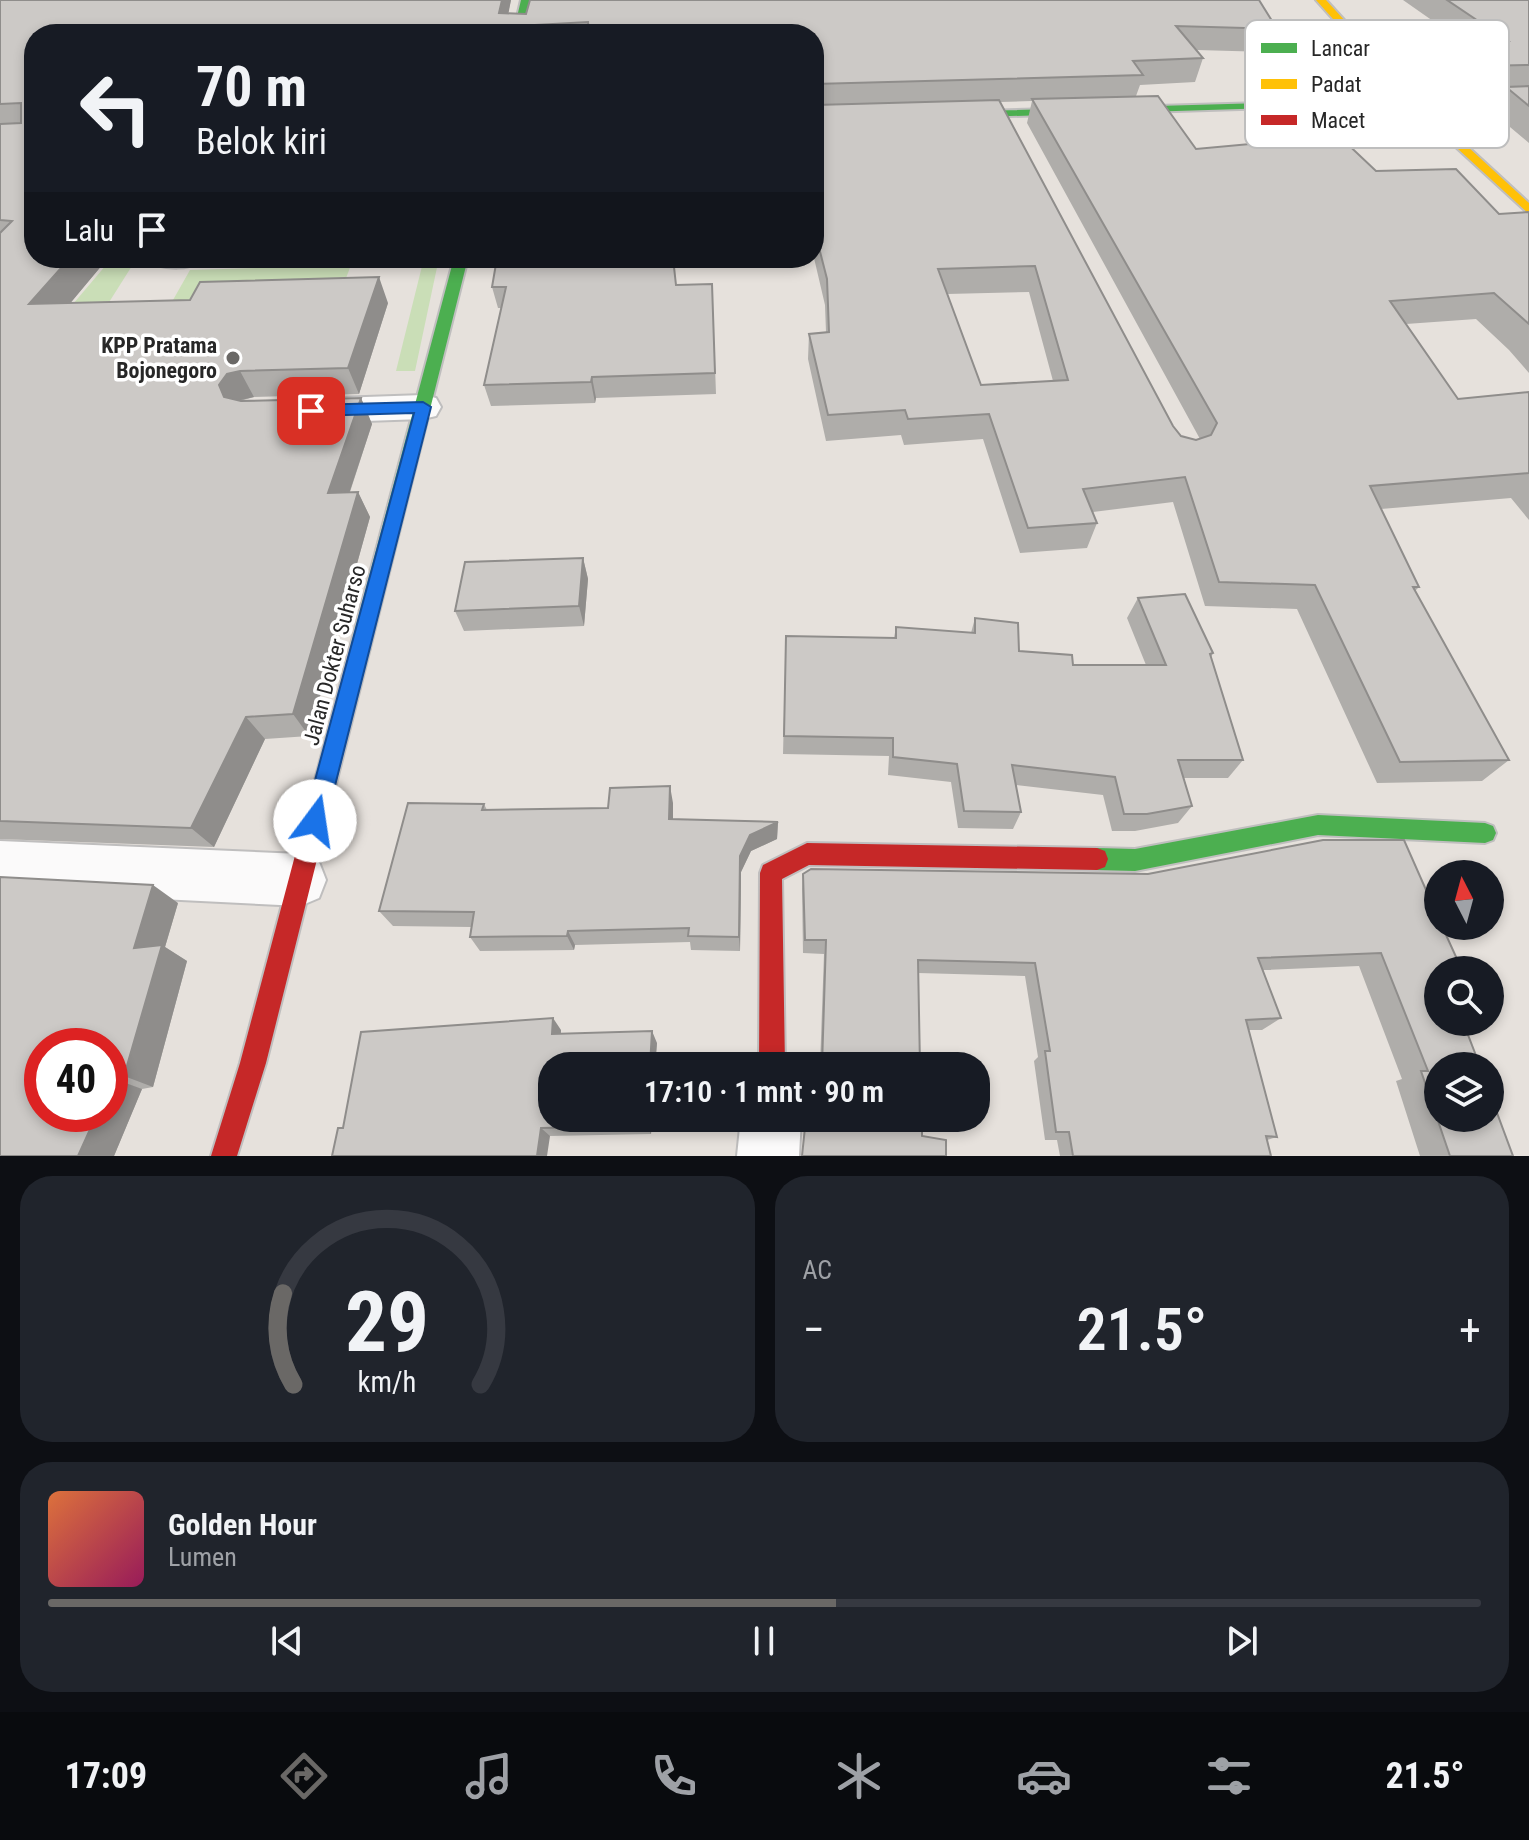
<!DOCTYPE html>
<html lang="id">
<head>
<meta charset="utf-8">
<style>
  body { margin:0; font-family:"Roboto Condensed",sans-serif; background:#20242c; color:#f1f3f6; height:100vh; display:flex; flex-direction:column; font-size:30px; white-space:nowrap }
  * { box-sizing:border-box; margin:0 }
  p { font-size:26px; color:#9ea1a6 }
  .icon { flex:none; width:44px; height:44px; fill:none; stroke:currentColor; stroke-width:2; stroke-linecap:round; stroke-linejoin:round }
  .map { position:relative; height:1156px; overflow:hidden }
  .details { display:flex; flex-direction:column; gap:20px; padding:20px; background:#0d0f14; flex:1 }
  .details>* { flex:none }
  .hud { position:absolute; left:24px; top:24px; width:800px; height:244px; border-radius:32px; box-shadow:0 4px 12px #0003; background:#171b24; color:#f1f3f6; overflow:hidden }
  .needle { width:52px; rotate:354deg }
  .tools { position:absolute; left:1424px; top:860px; display:grid; gap:16px }
  .tools a { display:grid; place-items:center; width:80px; height:80px; border-radius:50%; background:#171b24; box-shadow:0 4px 12px #0003; font-size:40px }
  .speed { position:absolute; left:24px; top:1028px; display:flex; gap:16px; font-size:40px; font-weight:700; text-align:center }
  .speed>* { display:grid; place-content:center; width:104px; height:104px; border-radius:50%; background:#171b24; box-shadow:0 4px 12px #0003; line-height:1 }
  .speed .limit { border:12px solid #d22; background:#fff; color:#111 }
  .pin { position:absolute; display:grid; place-items:center; width:68px; height:68px; color:#fff; margin:-34px; border-radius:16px; box-shadow:0 4px 12px #0006 }
  .me { position:absolute; width:88px; margin:-44px; rotate:14deg; stroke-linejoin:round; filter:drop-shadow(0 0 6px #0008) }
  .turn { display:flex; align-items:center; gap:28px; height:168px; padding:0 40px; font-size:36px }
  .turn .icon { width:104px; height:104px; stroke-width:2.5 }
  .turn b { display:block; font-size:56px; line-height:68px }
  .then { display:flex; align-items:center; height:76px; padding:0 40px; background:#0003; gap:16px; font-size:30px }
  .big { font-size:60px; font-weight:600; line-height:1.1 }
  .details .card { flex:1; display:flex; flex-direction:column; justify-content:center; gap:12px; min-width:0; padding:0 28px; border-radius:32px; background:#20242c }
  .details .dial { align-items:center; gap:0 }
  .dial svg { height:208px; overflow:visible; fill:none; stroke:#363941; stroke-width:7; stroke-linecap:round; text-anchor:middle }
  .dial text { fill:#f1f3f6; stroke:none }
  .song { display:flex; align-items:center; gap:24px }
  .cover { width:96px; height:96px; border-radius:12px; background:linear-gradient(135deg,hsl(20 70% 55%),hsl(330 70% 35%)) }
  .played { height:8px; border-radius:4px; background:linear-gradient(90deg,#6a6866 55%,#363941 55%) }
  .keys { display:flex; justify-content:space-around; direction:ltr }
  .heat { display:flex; justify-content:space-between; align-items:center; font-size:44px; direction:ltr }
  .details .tiles { flex:1; display:grid; gap:20px; grid-template-columns:1fr 1fr }
  .card:last-child { grid-column:span 2 }
  .trip { position:absolute; left:538px; top:1052px; width:452px; height:80px; border-radius:32px; background:#171b24; box-shadow:0 4px 12px #0003; font-weight:600; line-height:80px; text-align:center }
  .menu { display:flex; height:128px; justify-content:space-around; align-items:center; background:#090b0e; color:#9ea1a6 }
  .menu .icon { width:56px; height:56px }
  .menu .current { color:#6a6866 }
  .menu b { font-size:36px; color:#f1f3f6 }
  .map>svg:first-child { display:block }
  .green { fill:#cadeb7 }
  .lines { fill:none; stroke-linecap:round; stroke-linejoin:round }
  .lane-casing { stroke:#bfbebe; stroke-width:4 }
  .street-casing { stroke:#bfbebe; stroke-width:4 }
  .fast-casing { stroke:#bfbebe; stroke-width:4 }
  .slow-casing { stroke:#bfbebe; stroke-width:4 }
  .jam-casing { stroke:#bfbebe; stroke-width:4 }
  .lane { fill:#fbfafa; fill-rule:evenodd }
  .street { fill:#fbfafa; fill-rule:evenodd }
  .fast { fill:#4caf50; fill-rule:evenodd }
  .slow { fill:#ffc107; fill-rule:evenodd }
  .jam { fill:#c62828; fill-rule:evenodd }
  .wall { fill:#afadaa; fill-rule:evenodd }
  .shaded-wall { fill:#8f8d8b }
  .building { fill:#ccc9c6; stroke:#8f8d8b; stroke-width:2; fill-rule:evenodd }
  .route { fill:#1a73e8; stroke:#114b97; stroke-width:2 }
  .poi-dot { fill:#6a6866; stroke:#fff; stroke-width:3 }
  .labels { text-anchor:middle; stroke-width:7; stroke-linejoin:round; paint-order:stroke }
  .poi-label { font-size:22px; font-weight:bold; fill:#272727; stroke:#fff; text-anchor:end }
  .street-label { font-size:22px; fill:#272727; stroke:#fff }
  .key { fill:#fff; stroke:#bebebe; stroke-width:2 }
  .key-label { font-size:22px; fill:#272727 }
</style>
</head>
<body>
<div class="map">
<svg width="1529" height="1156" viewBox="0 0 1529 1156">
  <rect width="100%" height="100%" fill="#e6e1dc"/>
  <path class="green" d="M 112,258 L 137,258 L 106,307 L 62,317 Z
    M 424,258 L 439,258 L 415,371 L 396,371 Z
    M 351,265 L 337,302 L 169,307 L 190,270 Z"/>
  <g class="lines">
    <defs>
      <path id="lane" d="M 155,258 L 193,258 L 197,262 C 188,270 168,268 156,265 Z"/>
      <path id="street" d="M 423,395 L 436,398 L 441,407 L 436,416 L 423,419 L 308,423 L 295,420 L 290,411 L 295,402 L 308,399 Z
        M 0,841 L 300,854 L 319,862 L 326,880 L 319,898 L 300,906 L 0,891 Z
        M 741,1118 L 801,1118 L 799,1156 L 737,1156 Z"/>
      <path id="fast" d="M 521,0 L 531,0 L 523,34 L 513,34 Z
        M 1332,101 L 1336,102 L 1336,106 L 948,118 L 942,115 L 948,112 Z
        M 454,258 L 468,258 L 370,648 L 367,654 L 360,656 L 353,654 L 350,648 Z
        M 1318,815 L 1485,823 L 1493,826 L 1496,833 L 1493,840 L 1485,843 L 1318,835 L 1135,871 L 1097,870 L 1089,867 L 1086,859 L 1089,851 L 1097,848 L 1135,849 Z"/>
      <path id="slow" d="M 1316,0 L 1326,0 L 1418,101 L 1529,203 L 1529,214 L 1410,105 Z"/>
      <path id="jam" d="M 1529,96 L 1529,102 L 1332,107 L 1326,104 L 1332,101 Z
        M 360,640 L 367,642 L 370,648 L 266,1063 L 237,1156 L 211,1156 L 240,1063 L 350,648 L 353,642 Z
        M 807,843 L 1097,848 L 1105,851 L 1108,859 L 1105,867 L 1097,870 L 809,865 L 782,879 L 785,1066 L 759,1066 L 760,873 L 763,865 Z"/>
    </defs>
    <use href="#lane" class="lane-casing"/>
    <use href="#street" class="street-casing"/>
    <use href="#fast" class="fast-casing"/>
    <use href="#slow" class="slow-casing"/>
    <use href="#jam" class="jam-casing"/>
    <use href="#lane" class="lane"/>
    <use href="#street" class="street"/>
    <use href="#fast" class="fast"/>
    <use href="#slow" class="slow"/>
    <use href="#jam" class="jam"/>
  </g>
  <path class="wall" d="M 0,0 L 511,0 L 508,13 L 526,14 L 530,0 L 1277,29 L 1268,52 L 1197,50 L 1203,58 L 1195,82 L 1140,85 L 1136,96 L 1196,149 L 1376,171 L 1499,214 L 1529,212 L 1529,373 L 1509,350 L 1476,319 L 1406,324 L 1458,399 L 1529,392 L 1529,520 L 1511,498 L 1381,509 L 1419,587 L 1415,591 L 1509,760 L 1482,781 L 1377,783 L 1297,609 L 1205,606 L 1173,502 L 1093,512 L 1097,523 L 1087,548 L 1020,553 L 983,439 L 904,445 L 901,435 L 826,441 L 808,359 L 809,334 L 826,332 L 825,305 L 814,258 L 814,34 L 34,34 L 108,258 L 70,303 L 388,303 L 359,394 L 254,397 L 240,401 L 361,398 L 372,424 L 350,492 L 358,492 L 370,517 L 309,736 L 265,739 L 214,847 L 0,839 ZM 1032,101 L 1027,123 L 1200,439 L 1196,440 L 1181,436 L 1173,426 L 1000,102 ZM 1029,292 L 1053,381 L 981,385 L 947,294 Z
    M 1403,0 L 1529,0 L 1529,143 L 1491,111 L 1505,89 L 1466,90 L 1438,66 L 1451,43 L 1463,42 Z
    M 712,284 L 716,394 L 596,398 L 595,403 L 491,406 L 484,385 L 501,308 L 498,308 L 492,287 Z
    M 583,558 L 588,579 L 584,626 L 464,631 L 455,611 Z
    M 1138,598 L 1213,653 L 1211,657 L 1243,760 L 1228,778 L 1184,778 L 1192,806 L 1178,823 L 1135,831 L 1112,831 L 1103,795 L 1016,785 L 1021,812 L 1013,829 L 958,828 L 951,782 L 888,775 L 889,756 L 783,754 L 786,636 L 894,638 L 896,627 L 971,633 L 975,618 L 1019,651 L 1073,665 L 1146,665 L 1127,618 Z
    M 673,803 L 673,819 L 778,822 L 777,839 L 751,851 L 741,872 L 740,951 L 691,950 L 690,942 L 575,945 L 574,950 L 480,951 L 470,937 L 471,927 L 393,926 L 379,911 L 484,804 L 487,810 L 608,808 Z
    M 803,874 L 1148,874 L 1438,970 L 1513,1156 L 1420,1156 L 1396,1081 L 1402,1079 L 1359,966 L 1263,970 L 1281,1018 L 1262,1030 L 1249,1030 L 1277,1137 L 1267,1140 L 1271,1156 L 1060,1156 L 1057,1140 L 1045,1140 L 1034,1061 L 1038,1057 L 1025,976 L 918,973 L 920,1066 L 820,1066 L 824,954 L 803,953 L 802,889 Z
    M 178,903 L 165,947 L 187,961 L 153,1087 L 142,1089 L 114,1156 L 0,1156 Z
    M 561,1030 L 561,1034 L 657,1043 L 655,1066 L 552,1066 L 652,1118 L 651,1134 L 550,1136 L 343,1128 Z"/>
  <path class="shaded-wall" d="M 502,0 L 511,0 L 506,26 L 499,13 Z
    M 70,258 L 108,258 L 48,330 L 29,304 Z
    M 379,277 L 388,303 L 359,394 L 348,368 Z
    M 240,371 L 254,397 L 241,400 L 234,411 L 224,397 L 219,385 L 227,374 Z
    M 592,377 L 596,398 L 595,403 L 591,382 Z
    M 361,398 L 372,424 L 341,518 L 328,493 Z
    M 358,492 L 370,517 L 309,736 L 293,714 Z
    M 583,558 L 588,579 L 584,626 L 579,606 Z
    M 246,717 L 265,739 L 214,847 L 191,828 Z
    M 670,786 L 673,803 L 673,836 L 669,819 Z
    M 778,822 L 777,839 L 751,851 L 741,872 L 740,951 L 739,937 L 740,856 L 750,835 Z
    M 153,885 L 178,903 L 165,947 L 187,961 L 153,1087 L 124,1076 L 134,948 Z
    M 568,931 L 575,945 L 574,950 L 567,936 Z
    M 553,1018 L 561,1030 L 560,1045 L 552,1034 Z
    M 652,1031 L 657,1043 L 655,1066 L 650,1066 Z
    M 112,1078 L 142,1089 L 114,1156 L 78,1156 L 97,1114 L 110,1114 L 110,1083 Z
    M 647,1118 L 652,1118 L 651,1134 L 647,1126 Z
    M 541,1128 L 550,1136 L 547,1156 L 537,1156 Z"/>
  <path class="building" d="M 0,0 L 502,0 L 499,13 L 526,14 L 530,0 L 1259,0 L 1277,29 L 1176,26 L 1203,58 L 1133,61 L 1143,75 L 814,84 L 814,34 L 589,34 L 588,22 L 481,28 L 481,34 L 34,34 L 34,258 L 70,258 L 29,304 L 190,300 L 200,282 L 379,277 L 348,368 L 240,371 L 227,374 L 219,385 L 224,397 L 241,401 L 361,398 L 328,493 L 358,492 L 293,714 L 246,717 L 191,828 L 0,821 L 0,233 L 12,221 L 0,220 L 0,124 L 21,123 L 21,103 L 0,104 Z
    M 1447,0 L 1529,0 L 1529,65 L 1480,66 L 1451,43 L 1508,41 Z
    M 1529,86 L 1529,106 L 1506,87 Z
    M 1158,96 L 1196,149 L 1339,136 L 1376,171 L 1456,169 L 1499,214 L 1529,212 L 1529,324 L 1494,293 L 1390,301 L 1458,399 L 1529,392 L 1529,473 L 1370,486 L 1419,587 L 1413,587 L 1509,760 L 1400,762 L 1315,585 L 1219,582 L 1185,477 L 1083,489 L 1097,523 L 1028,528 L 989,414 L 908,419 L 905,410 L 828,415 L 809,334 L 829,332 L 827,279 L 814,228 L 814,104 L 815,105 L 999,100 L 1173,426 L 1181,436 L 1196,440 L 1211,435 L 1217,423 L 1032,99 ZM 1035,266 L 1068,380 L 981,385 L 938,269 Z
    M 497,258 L 673,258 L 676,285 L 712,284 L 715,373 L 592,377 L 591,382 L 484,385 L 506,287 L 492,287 Z
    M 583,558 L 579,606 L 455,611 L 465,562 Z
    M 1185,594 L 1213,653 L 1210,654 L 1243,760 L 1178,760 L 1192,806 L 1147,814 L 1124,814 L 1115,777 L 1012,765 L 1021,812 L 964,811 L 957,764 L 893,757 L 893,738 L 784,736 L 786,636 L 896,638 L 896,627 L 975,633 L 975,618 L 1018,623 L 1019,651 L 1072,655 L 1073,665 L 1166,665 L 1138,598 Z
    M 670,786 L 669,819 L 778,822 L 750,835 L 740,856 L 739,937 L 688,936 L 689,928 L 568,931 L 567,936 L 470,937 L 474,912 L 379,911 L 408,803 L 484,804 L 482,810 L 608,808 L 610,788 Z
    M 1323,840 L 1404,840 L 1438,917 L 1438,926 L 1442,926 L 1462,970 L 1438,970 L 1438,1022 L 1463,1022 L 1480,1066 L 1438,1066 L 1438,1118 L 1490,1118 L 1490,1094 L 1513,1156 L 1450,1156 L 1421,1071 L 1428,1071 L 1381,953 L 1258,958 L 1281,1018 L 1246,1020 L 1277,1137 L 1266,1136 L 1271,1156 L 1073,1156 L 1069,1132 L 1056,1132 L 1045,1051 L 1050,1051 L 1035,963 L 918,960 L 920,1066 L 822,1066 L 826,940 L 805,940 L 803,874 L 811,869 L 1148,874 Z
    M 0,877 L 153,885 L 134,948 L 162,945 L 124,1076 L 112,1078 L 110,1083 L 110,1046 L 42,1046 L 42,1114 L 97,1114 L 78,1156 L 0,1156 Z
    M 553,1018 L 552,1034 L 652,1031 L 650,1066 L 552,1066 L 552,1118 L 647,1118 L 647,1126 L 541,1128 L 537,1156 L 332,1156 L 338,1128 L 343,1128 L 361,1032 Z
    M 806,1118 L 922,1118 L 922,1136 L 946,1140 L 946,1156 L 802,1156 Z"/>
  <path class="route" d="M 423,402 L 431,407 L 326,821 L 323,828 L 315,832 L 308,828 L 304,821 L 414,413 L 311,416 L 303,411 L 311,405 Z"/>
  <circle class="poi-dot" cx="233" cy="358" r="8"/>
  <g class="labels">
    <g class="poi-label">
      <text x="217" y="353">KPP Pratama<tspan x="217" dy="25">Bojonegoro</tspan></text>
    </g>
    <g class="street-label">
      <text transform="translate(334 655) rotate(-75)" y="8">Jalan Dokter Suharso</text>
    </g>
  </g>
  <rect x="1245" y="20" width="264" height="128" rx="12" class="key"/>
  <rect x="1261" y="43" width="36" height="10" fill="#4caf50"/>
  <rect x="1261" y="79" width="36" height="10" fill="#ffc107"/>
  <rect x="1261" y="115" width="36" height="10" fill="#c62828"/>
  <g class="key-label">
    <text x="1311" y="56">Lancar</text>
    <text x="1311" y="92">Padat</text>
    <text x="1311" y="128">Macet</text>
  </g>
</svg>
<div class="tools">
<a><svg class="needle" viewBox="-14 -14 28 28"><path d="M0-13l5 13h-10z" fill="#e53935"/><path d="M0 13l5-13h-10z" fill="#9ea1a6"/></svg></a>
<a><svg class="icon" aria-label="search" viewBox="0 0 24 24"><circle cx="10" cy="10" r="6"/><path d="M15 15l6 6"/></svg></a>
<a><svg class="icon" aria-label="layers" viewBox="0 0 24 24"><path d="M12 4l9 5-9 5-9-5zM3 14l9 5 9-5"/></svg></a>
</div>
<div class="speed"><div class="limit">40</div></div>
<div class="pin" style="left:311px;top:411px;background:#d93025"><svg class="icon" aria-label="arrive" viewBox="0 0 24 24"><path d="M6 21V4h12l-3 4 3 4H6"/></svg></div>
<svg class="me" style="left:315px;top:821px" viewBox="-20 -20 40 40"><circle r="19" fill="#fff"/><path d="M0-13L10 11 0 6-10 11z" fill="#1a73e8"/></svg>
<div class="trip">17:10 · 1 mnt · 90 m</div>
<div class="hud">
<div class="turn"><svg class="icon" aria-label="left" viewBox="0 0 24 24"><path d="M17 20v-9H6M10 6l-5 5 5 5"/></svg><div><b>70 m</b>Belok kiri</div></div>
<div class="then">Lalu<svg class="icon" aria-label="arrive" viewBox="0 0 24 24"><path d="M6 21V4h12l-3 4 3 4H6"/></svg></div>
</div>
</div>
<section class="details">
<div class="tiles">
<div class="card dial"><svg viewBox="0 0 100 80">
<path d="M14 69A42 42 0 1 1 86 69"/>
<path d="M14 69A42 42 0 0 1 10 34" stroke="#6a6866"/>
<text x="50" y="56" font-size="32" font-weight="700">29</text>
<text x="50" y="72" font-size="11">km/h</text>
</svg></div>
<div class="card"><p>AC</p>
<div class="heat"><a>−</a><b class="big">21.5°</b><a>+</a></div>
</div>
<div class="card">
<div class="song"><i class="cover"></i><div><b>Golden Hour</b><p>Lumen</p></div></div>
<div class="played"></div>
<div class="keys"><svg class="icon" aria-label="previous" viewBox="0 0 24 24"><path d="M18 5L8 12l10 7zM5 5v14"/></svg><svg class="icon" aria-label="pause" viewBox="0 0 24 24"><path d="M8 5v14M16 5v14"/></svg><svg class="icon" aria-label="next" viewBox="0 0 24 24"><path d="M6 5l10 7-10 7zM19 5v14"/></svg></div>
</div>
</div>
</section>
<nav class="menu">
<b>17:09</b>
<svg class="icon current" aria-label="directions" viewBox="0 0 24 24"><path d="M12 3l9 9-9 9-9-9zM9 14v-3h6M13 9l2 2-2 2"/></svg>
<svg class="icon" aria-label="music" viewBox="0 0 24 24"><path d="M9 18V5l10-2v13"/><circle cx="6" cy="18" r="3"/><circle cx="16" cy="16" r="3"/></svg>
<svg class="icon" aria-label="phone" viewBox="0 0 24 24"><path d="M5 4h4l2 5-3 2q2 4 5 5l2-3 5 2v4C11 20 4 13 5 4z"/></svg>
<svg class="icon" aria-label="climate" viewBox="0 0 24 24"><path d="M12 3v18M4 7l16 10M4 17L20 7"/></svg>
<svg class="icon" aria-label="car" viewBox="0 0 24 24"><path d="M5 17H2v-5l4-1 3-4h7l3 4 3 1v5h-3M9 17h6M6 11h13"/><circle cx="7" cy="17" r="2"/><circle cx="17" cy="17" r="2"/></svg>
<svg class="icon" aria-label="filters" viewBox="0 0 24 24"><path d="M4 7h16M4 17h16"/><circle cx="9" cy="7" r="2"/><circle cx="15" cy="17" r="2"/></svg>
<b>21.5°</b>
</nav>
</body>
</html>
